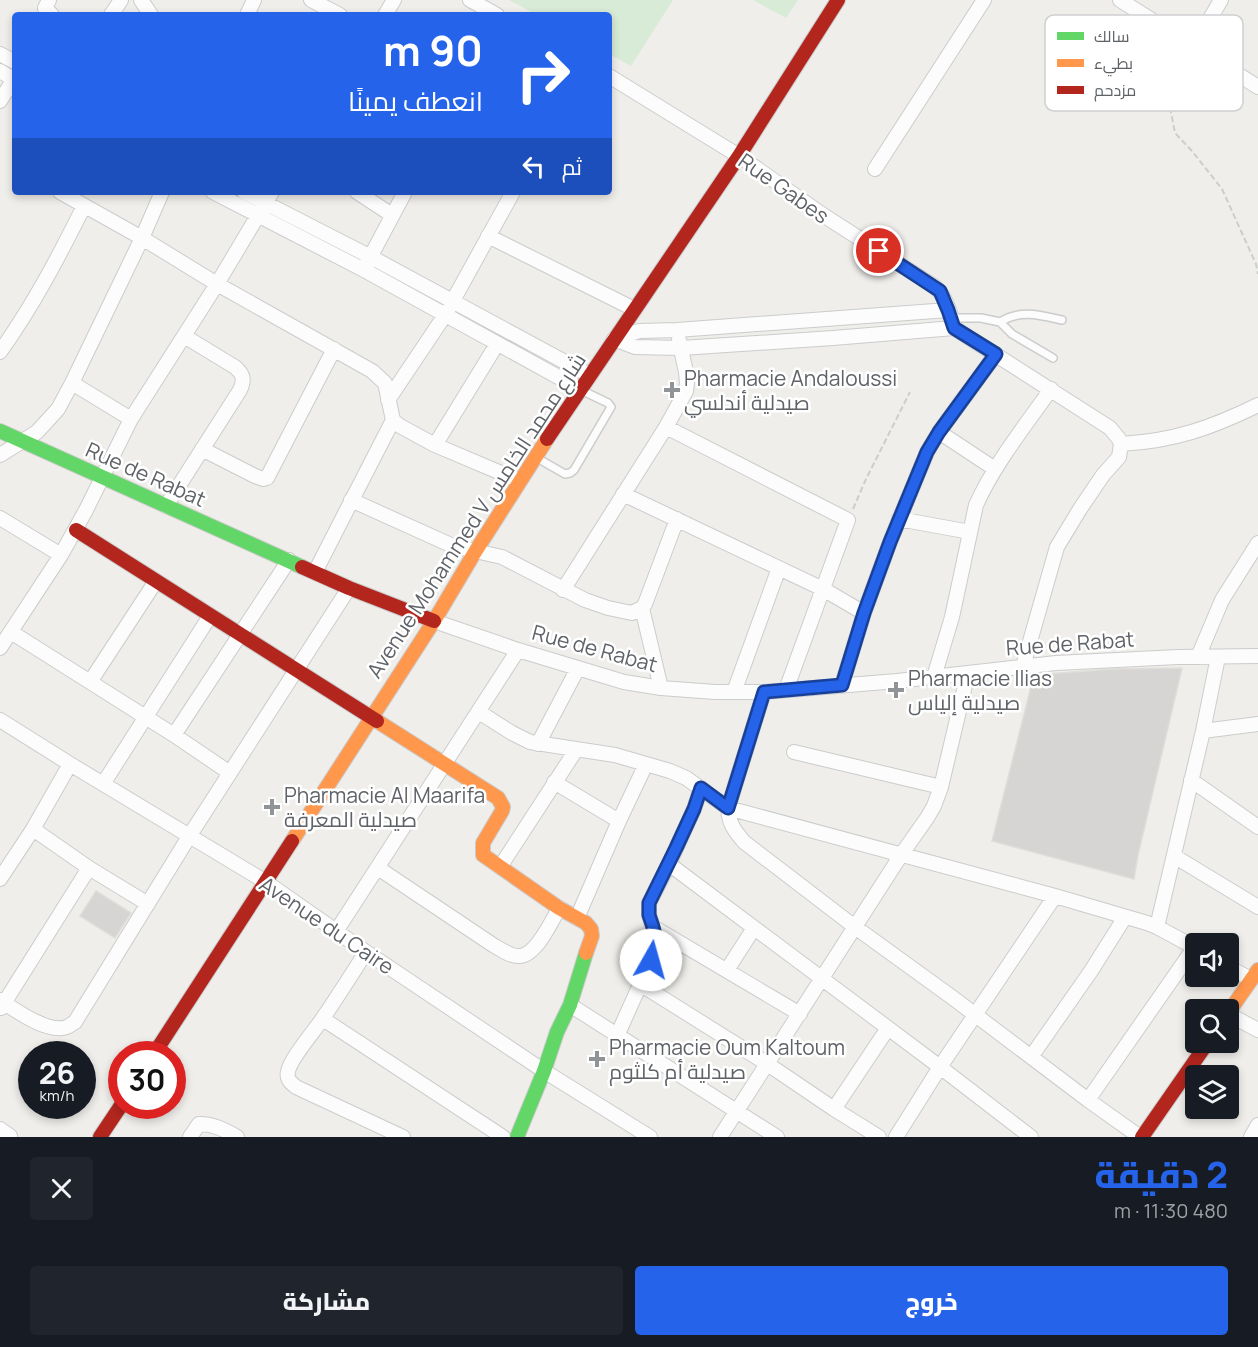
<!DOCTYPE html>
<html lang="ar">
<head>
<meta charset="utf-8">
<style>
	body { margin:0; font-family:Manrope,Cairo,sans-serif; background:#20242c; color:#f1f3f6; direction:rtl; height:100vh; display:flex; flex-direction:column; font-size:22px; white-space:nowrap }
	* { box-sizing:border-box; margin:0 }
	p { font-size:20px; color:#9ea1a6 }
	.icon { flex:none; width:33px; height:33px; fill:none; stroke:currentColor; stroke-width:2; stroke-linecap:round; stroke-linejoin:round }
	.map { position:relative; height:1137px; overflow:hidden; direction:ltr }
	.sheet { display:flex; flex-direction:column; background:#171b24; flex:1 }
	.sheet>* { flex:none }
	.banner { position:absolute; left:12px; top:12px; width:600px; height:183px; border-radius:6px; box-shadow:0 3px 9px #0003; direction:rtl; background:#2563eb; color:#fff; overflow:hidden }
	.controls { position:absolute; left:1185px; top:933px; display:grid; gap:12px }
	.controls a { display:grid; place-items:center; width:54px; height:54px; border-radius:6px; background:#171b24; box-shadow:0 3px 9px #0003; font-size:30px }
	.speed { position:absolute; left:18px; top:1041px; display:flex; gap:12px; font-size:30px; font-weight:700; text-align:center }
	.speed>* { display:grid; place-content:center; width:78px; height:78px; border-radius:50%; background:#171b24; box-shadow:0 3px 9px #0003; line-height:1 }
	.speed small { font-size:15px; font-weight:400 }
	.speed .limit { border:9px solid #d22; background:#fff; color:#111 }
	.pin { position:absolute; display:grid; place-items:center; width:51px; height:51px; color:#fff; margin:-26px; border:3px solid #fff; border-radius:50%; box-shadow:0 2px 6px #0007 }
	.me { position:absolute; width:66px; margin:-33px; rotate:7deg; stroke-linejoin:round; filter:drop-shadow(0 0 4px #0008) }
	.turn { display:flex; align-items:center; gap:21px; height:126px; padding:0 30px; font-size:27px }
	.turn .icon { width:78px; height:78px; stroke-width:2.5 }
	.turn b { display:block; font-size:42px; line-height:51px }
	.then { display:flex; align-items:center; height:57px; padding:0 30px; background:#0003; gap:12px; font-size:22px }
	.round { display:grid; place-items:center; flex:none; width:63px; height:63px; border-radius:6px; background:#20242c }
	.headline { display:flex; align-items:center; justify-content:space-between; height:102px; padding:0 30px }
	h1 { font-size:36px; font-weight:800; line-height:45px; color:#2563eb }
	.button { display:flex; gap:12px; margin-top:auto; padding:12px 30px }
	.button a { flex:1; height:69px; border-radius:6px; background:#2563eb; color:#fff; font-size:24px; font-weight:800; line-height:69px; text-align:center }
	.button a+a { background:#20242c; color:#f1f3f6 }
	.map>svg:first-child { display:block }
	.green { fill:#d8ebd6 }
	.building { fill:#d6d5d3; stroke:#deddd9; stroke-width:1.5 }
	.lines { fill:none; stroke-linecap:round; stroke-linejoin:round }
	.lane-casing { stroke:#cbcccc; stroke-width:10 }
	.street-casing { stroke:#cbcccc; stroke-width:16 }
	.fast-casing { stroke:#cacacb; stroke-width:16 }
	.slow-casing { stroke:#cacacb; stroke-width:16 }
	.jam-casing { stroke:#cacacb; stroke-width:16 }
	.path { stroke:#cacfcc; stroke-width:2; stroke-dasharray:6 3; stroke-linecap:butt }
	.lane { stroke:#fdfcfc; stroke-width:7 }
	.street { stroke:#fdfcfc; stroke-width:14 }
	.fast { stroke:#63d668; stroke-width:14 }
	.slow { stroke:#ff974d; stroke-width:14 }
	.jam { stroke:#b3261e; stroke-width:14 }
	.route-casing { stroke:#184099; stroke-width:15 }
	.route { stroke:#2563eb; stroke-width:10 }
	.poi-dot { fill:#919496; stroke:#fff; stroke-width:2 }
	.labels { text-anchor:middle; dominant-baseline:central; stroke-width:5; stroke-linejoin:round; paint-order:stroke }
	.street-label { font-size:21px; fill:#5f6368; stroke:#fff }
	.poi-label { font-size:21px; fill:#5f6368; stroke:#fff; text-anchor:start }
	.key { fill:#fff; stroke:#cfd0d2; stroke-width:1.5 }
	.key-label { font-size:16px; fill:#5f6368 }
</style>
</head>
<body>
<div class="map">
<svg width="1258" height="1137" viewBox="0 0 1258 1137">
	<rect width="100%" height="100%" fill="#efeeea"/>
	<path class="green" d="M 509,0 L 673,0 L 631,66 L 609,54 L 609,15 L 537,15 Z
		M 753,0 L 798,0 L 786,18 Z"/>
	<path class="building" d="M 1182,668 L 1138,855 L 1134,879 L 992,841 L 1034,675 L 1113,669 Z
		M 96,891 L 131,913 L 115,938 L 80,916 Z"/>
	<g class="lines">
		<g class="lane-casing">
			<path id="lane" d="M 952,318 L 981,318 L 1000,322 L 1012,334 L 1053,358
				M 1000,322 C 1021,309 1040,315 1062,320
				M 537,458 L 565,474 L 570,473 L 574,470 L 611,407 L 608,403 L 583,391"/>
		</g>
		<g class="street-casing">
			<path id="street" d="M 49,0 L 45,8 L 52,15
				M 141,0 L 151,15
				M 311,0 L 340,15
				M 470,0 L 497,15
				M 1120,0 L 1258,87
				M 111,15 L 121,0
				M 247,15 L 254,0
				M 385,15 L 394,0
				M 1194,46 L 1221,0
				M 0,54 L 15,62
				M 0,71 L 15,80
				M 609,76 L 739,156 L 823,215 L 935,287 C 946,296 951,314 954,328 L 1110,428 L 1119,439 L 1121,444 L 1119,457 L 1103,475 L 1080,509 L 1057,547 L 1023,666
				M 0,101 L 14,79
				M 875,169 L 984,0
				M 60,192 L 142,238 L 217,284 L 372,371 L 385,383 L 393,420 L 400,426 L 435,445 L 520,481
				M 213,192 L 364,270 L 580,389
				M 244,192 L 371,257 L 589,375
				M 357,192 L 392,215
				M 488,236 L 634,309
				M 366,265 L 405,192
				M 614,339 L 635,347 L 681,348 L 833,338 L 954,328
				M 614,339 L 639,331 L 677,330 L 948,310
				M 0,352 C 34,304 58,258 84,206
				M 72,383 L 131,419
				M 388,400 L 445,315 L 513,192
				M 666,427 L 848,520 L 786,690
				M 939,432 L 995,469
				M 1121,444 C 1174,441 1211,428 1258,405
				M 435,445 L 497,344
				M 202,449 L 255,476 L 263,479 L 267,478 L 334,349
				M 0,455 L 37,432 L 58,409 L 72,383 L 142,238 L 162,192
				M 623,494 L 823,589 L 864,613
				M 351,500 L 453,546 L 502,557 L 585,600 L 608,608 L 632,613 L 642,608 L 645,604 L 677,519
				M 166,506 L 240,390 C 245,379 243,374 235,367 L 184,336
				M 0,518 L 61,555
				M 899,519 L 970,532
				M 315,572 L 393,420
				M 563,590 L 666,427 L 686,391 L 687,383 L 686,372 L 679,340
				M 642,608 L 661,688
				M 434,621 L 518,650 L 624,682 L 661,688 L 715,692 L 764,692 L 897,681 L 1056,663 L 1178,657 L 1258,656
				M 11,632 L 174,735 L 230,773
				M 0,648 L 61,555 L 86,510 L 131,419 L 217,284 L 272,192
				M 1198,657 L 1222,600 L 1258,543
				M 934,677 L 952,617 L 976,505 C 995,463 1025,426 1051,389
				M 90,682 L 156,581
				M 842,685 L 864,613 L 890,542 L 927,452 L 939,432 L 996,354
				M 734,692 L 779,568
				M 764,692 L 728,808 L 1055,896 L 1147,923 L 1157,927 L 1196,948
				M 479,712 L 512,733 L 530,742 L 615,755 L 670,771 L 686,778 L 728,808 C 729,824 734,830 744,842 L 855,927 L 953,998 L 1088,1100 L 1140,1137
				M 0,720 L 70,764 L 266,882 L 366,952 L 544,1071 L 650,1137
				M 1203,731 L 1258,724
				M 174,735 L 289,560
				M 538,744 L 578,668
				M 794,752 L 941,787
				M 70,764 L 33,829 L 89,868 L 148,904
				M 1191,780 L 1258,827
				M 554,782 L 619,821
				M 103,784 L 210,616
				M 1174,856 L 1258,907
				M 669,864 L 940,1067 L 1031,1137
				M 500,867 L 576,750
				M 378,868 L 493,945 C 500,949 511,957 520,956 C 536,955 552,921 559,908
				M 0,879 L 33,829
				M 577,918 L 619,821 L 646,764
				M 653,927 L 800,1014
				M 1157,927 L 1203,731 L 1218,657
				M 337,930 L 518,650
				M 366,952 C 352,974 338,996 323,1018 C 316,1029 289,1060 288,1072 C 286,1079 291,1083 296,1087 L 403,1137
				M 1228,967 L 1251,979
				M 727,970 L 754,928
				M 640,984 L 766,1063 L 834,1109 L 879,1137
				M 0,1000 C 15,1010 48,1034 67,1027 C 68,1027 74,1022 75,1022 L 190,835 L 349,588
				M 570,1005 L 777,1137
				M 1,1008 L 89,868
				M 1228,1014 L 1258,1030
				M 323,1019 L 503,1137
				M 617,1036 L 651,960 L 657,943 L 656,936 L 649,915 L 649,903 L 669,864 L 694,809 L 701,788
				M 1031,1057 L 1091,971 L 1125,917
				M 1088,1100 L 1194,948
				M 834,1109 L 888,1028
				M 0,1129 L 10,1136 L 8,1137
				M 190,1137 L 199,1124 C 214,1124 225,1130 237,1137
				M 720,1137 L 901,855 L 927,818 L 934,806 L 941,787 L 968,673
				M 896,1137 L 940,1067 L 1055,896
				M 1251,1137 L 1258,1125"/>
		</g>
		<g class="fast-casing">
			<path id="fast" d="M 0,431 L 302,567
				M 517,1137 L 544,1071 L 557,1032 L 570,1005 L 586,953"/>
		</g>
		<g class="slow-casing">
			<path id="slow" d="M 377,721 L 498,798 L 503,807 L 502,811 L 483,843 L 483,855 L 559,908 L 586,923 L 591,929 L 592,936 L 586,953
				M 292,841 L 434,621 L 475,552 L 547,439
				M 1228,1013 L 1258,970"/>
		</g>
		<g class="jam-casing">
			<path id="jam" d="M 547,439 L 739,156 L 838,0
				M 76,530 L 377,721
				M 302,567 L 349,588 L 434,621
				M 154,1054 L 292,841
				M 100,1137 L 122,1104
				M 1142,1137 L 1208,1042"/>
		</g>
		<path class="path" d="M 1188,57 L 1174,86 L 1170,107 L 1175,133 L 1192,151 L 1222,189 L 1256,264 L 1258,274
			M 853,509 L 866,479 L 910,392"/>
		<use href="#lane" class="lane"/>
		<use href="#street" class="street"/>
		<use href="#fast" class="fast"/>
		<use href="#slow" class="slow"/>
		<use href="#jam" class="jam"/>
	</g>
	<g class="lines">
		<g class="route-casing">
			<path id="route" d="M 651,960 L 657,943 L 653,927 L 649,915 L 649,903 L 676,848 L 694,809 L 701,788 L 728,808 L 764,692 L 842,685 L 864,613 L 890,542 L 927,452 L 939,432 L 996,354 L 954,328 L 948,310 L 940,291 L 879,251"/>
		</g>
		<use href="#route" class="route"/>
	</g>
	<g class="poi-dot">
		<path d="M669 381h6v6h6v6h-6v6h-6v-6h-6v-6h6z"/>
		<path d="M893 681h6v6h6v6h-6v6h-6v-6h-6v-6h6z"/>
		<path d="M269 798h6v6h6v6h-6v6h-6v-6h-6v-6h6z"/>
		<path d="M594 1050h6v6h6v6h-6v6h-6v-6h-6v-6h6z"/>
	</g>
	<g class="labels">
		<g class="street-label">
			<text transform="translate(784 188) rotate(35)">Rue Gabes</text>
			<text transform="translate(146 474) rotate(24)">Rue de Rabat</text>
			<text transform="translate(476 515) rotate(-57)">Avenue Mohammed V شارع محمد الخامس</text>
			<text transform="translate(1070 643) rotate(-4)">Rue de Rabat</text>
			<text transform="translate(595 648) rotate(15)">Rue de Rabat</text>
			<text transform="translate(327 925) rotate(34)">Avenue du Caire</text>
		</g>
		<g class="poi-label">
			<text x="684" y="378">Pharmacie Andaloussi<tspan x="684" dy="24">صيدلية أندلسي</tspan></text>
			<text x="908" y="678">Pharmacie Ilias<tspan x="908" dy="24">صيدلية إلياس</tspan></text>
			<text x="284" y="795">Pharmacie Al Maarifa<tspan x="284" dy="24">صيدلية المعرفة</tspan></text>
			<text x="609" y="1047">Pharmacie Oum Kaltoum<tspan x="609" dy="24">صيدلية أم كلثوم</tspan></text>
		</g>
	</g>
	<rect x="1045" y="15" width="198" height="96" rx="9" class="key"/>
	<rect x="1057" y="32" width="27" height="8" fill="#63d668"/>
	<rect x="1057" y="59" width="27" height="8" fill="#ff974d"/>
	<rect x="1057" y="86" width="27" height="8" fill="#b3261e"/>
	<g class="key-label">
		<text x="1094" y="42">سالك</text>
		<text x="1094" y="69">بطيء</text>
		<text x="1094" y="96">مزدحم</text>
	</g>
</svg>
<div class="controls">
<a><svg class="icon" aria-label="sound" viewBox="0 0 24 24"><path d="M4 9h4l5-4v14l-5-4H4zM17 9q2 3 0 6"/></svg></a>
<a><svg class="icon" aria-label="search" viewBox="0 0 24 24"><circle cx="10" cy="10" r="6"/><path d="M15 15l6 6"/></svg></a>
<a><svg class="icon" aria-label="layers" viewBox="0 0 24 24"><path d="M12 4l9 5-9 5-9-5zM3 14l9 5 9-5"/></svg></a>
</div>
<div class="speed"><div>26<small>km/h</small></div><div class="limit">30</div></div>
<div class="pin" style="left:879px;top:251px;background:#d93025"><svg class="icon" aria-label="arrive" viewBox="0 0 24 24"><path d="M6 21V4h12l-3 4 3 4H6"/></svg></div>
<svg class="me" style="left:651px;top:960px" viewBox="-20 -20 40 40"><circle r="19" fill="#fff"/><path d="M0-13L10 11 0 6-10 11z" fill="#2563eb"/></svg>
<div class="banner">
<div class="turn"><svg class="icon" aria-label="right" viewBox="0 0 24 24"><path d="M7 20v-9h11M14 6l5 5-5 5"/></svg><div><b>90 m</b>انعطف يمينًا</div></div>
<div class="then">ثم<svg class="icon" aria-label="left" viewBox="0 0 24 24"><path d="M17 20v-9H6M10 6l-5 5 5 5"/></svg></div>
</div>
</div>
<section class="sheet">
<div class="headline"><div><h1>2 دقيقة</h1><p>480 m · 11:30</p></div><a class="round"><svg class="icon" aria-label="close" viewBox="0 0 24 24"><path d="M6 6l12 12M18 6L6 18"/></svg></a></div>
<div class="button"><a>خروج</a><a>مشاركة</a></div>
</section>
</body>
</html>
